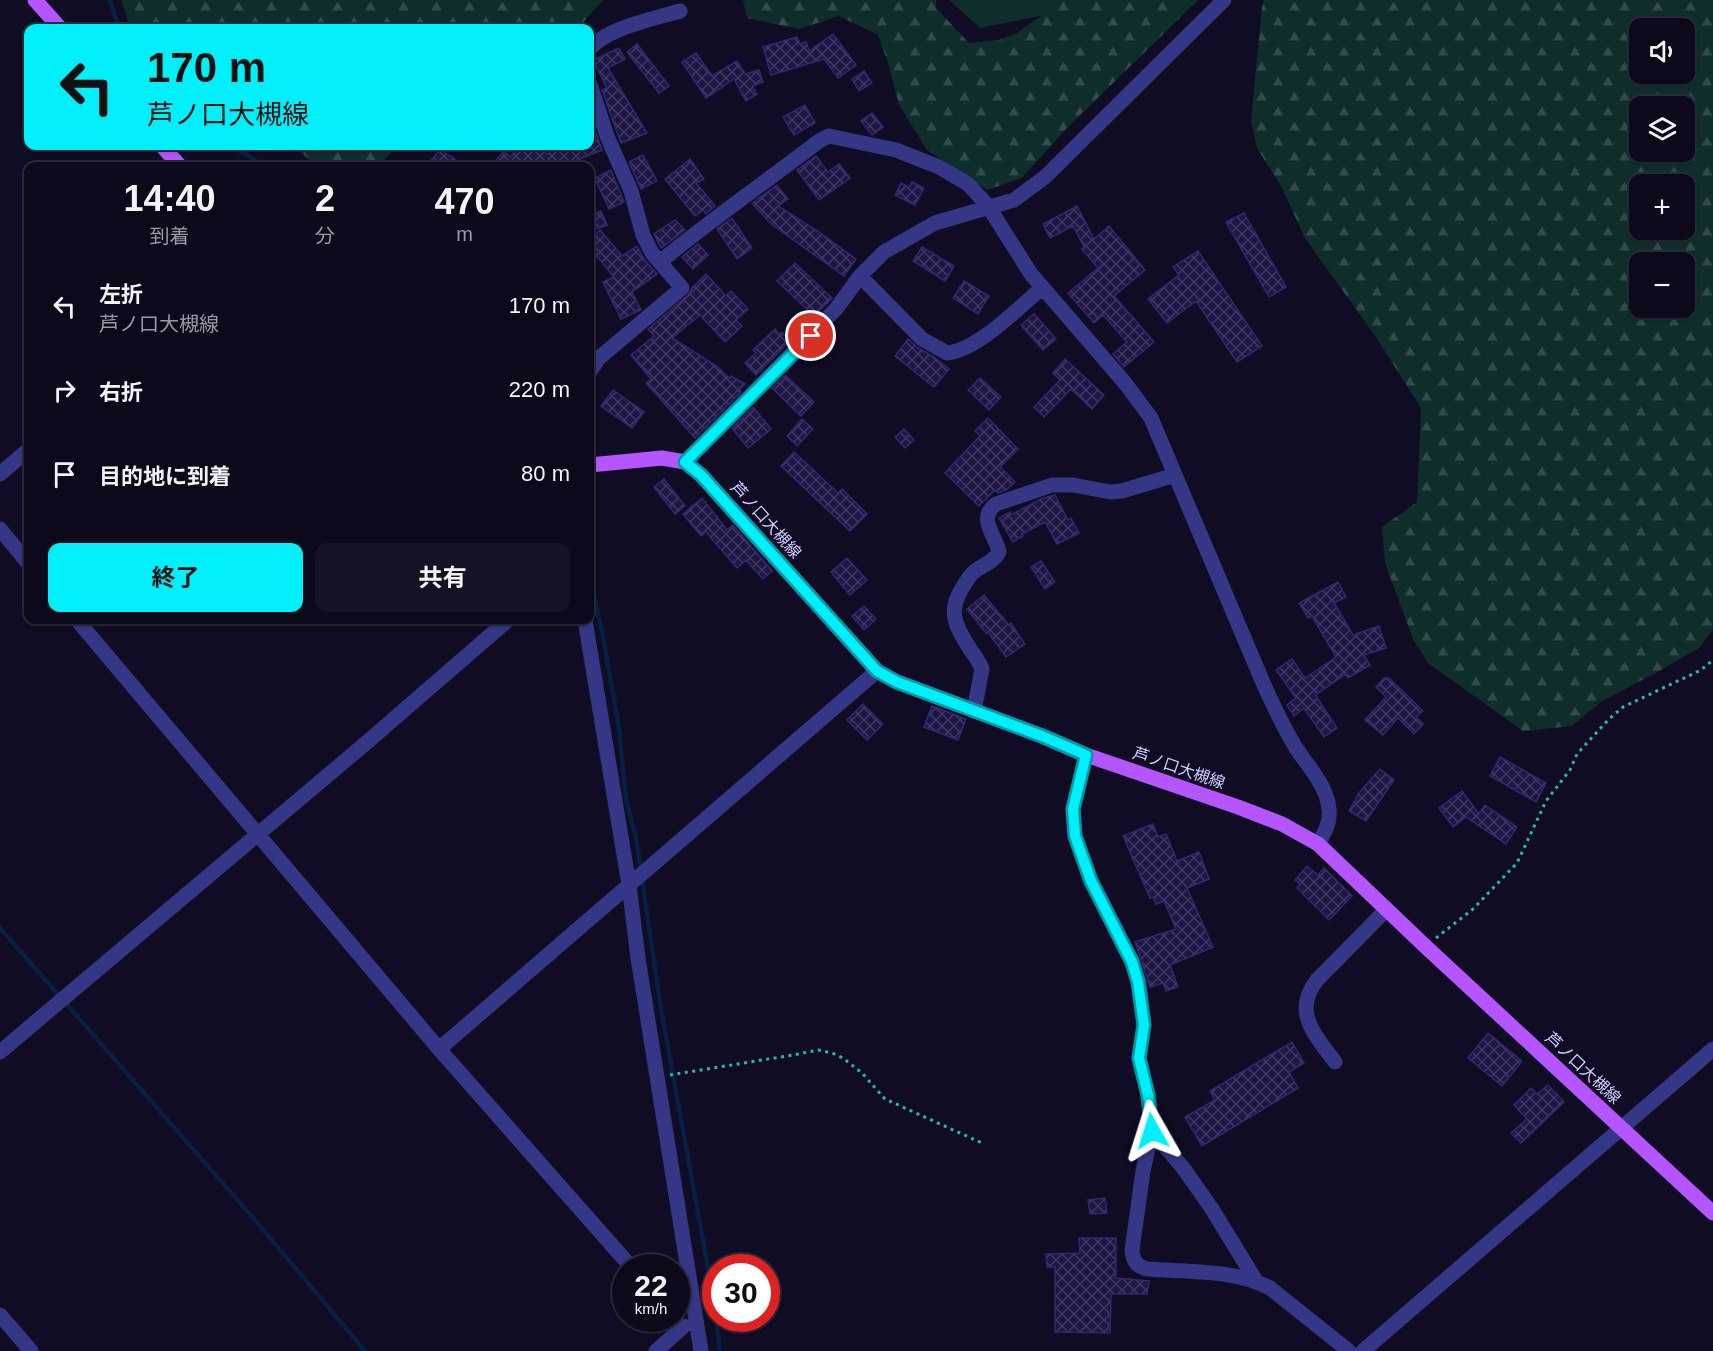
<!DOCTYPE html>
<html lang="ja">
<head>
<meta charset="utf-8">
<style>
	body { margin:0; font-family:Helvetica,"Noto Sans JP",sans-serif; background:#141223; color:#f1f3f6; height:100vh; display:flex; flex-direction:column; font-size:22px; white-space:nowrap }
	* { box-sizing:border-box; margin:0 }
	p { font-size:20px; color:#9a9aa2 }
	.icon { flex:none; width:33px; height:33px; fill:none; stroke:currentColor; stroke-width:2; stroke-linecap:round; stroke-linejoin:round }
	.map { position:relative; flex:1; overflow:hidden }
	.sheet { position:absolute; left:24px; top:162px; width:570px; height:462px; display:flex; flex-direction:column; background:#0b091a; border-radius:12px; box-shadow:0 2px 4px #0004,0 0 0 2px #2b2a39 }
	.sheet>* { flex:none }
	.hud { position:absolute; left:24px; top:24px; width:570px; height:126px; border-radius:12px; box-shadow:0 2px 4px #0004,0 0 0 2px #2b2a39; background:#00eff9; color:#111; overflow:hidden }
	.buttons { position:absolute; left:1629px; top:18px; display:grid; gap:12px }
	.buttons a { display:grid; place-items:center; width:66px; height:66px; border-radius:12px; background:#0b091a; box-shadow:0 2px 4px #0004,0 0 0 2px #2b2a39; font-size:30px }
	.speed { position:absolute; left:612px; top:1254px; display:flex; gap:12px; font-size:30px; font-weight:700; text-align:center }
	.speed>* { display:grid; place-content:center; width:78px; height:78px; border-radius:50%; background:#0b091a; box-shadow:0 2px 4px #0004,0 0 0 2px #2b2a39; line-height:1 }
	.speed small { font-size:15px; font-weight:400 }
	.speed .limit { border:9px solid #d22; background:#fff; color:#111 }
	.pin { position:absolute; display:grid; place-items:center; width:51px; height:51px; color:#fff; margin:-26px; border:3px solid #fff; border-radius:50%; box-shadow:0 2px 6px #0007 }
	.me { position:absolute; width:66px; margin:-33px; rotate:354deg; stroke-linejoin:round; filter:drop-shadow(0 0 4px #0008) }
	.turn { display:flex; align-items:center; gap:21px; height:126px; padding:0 24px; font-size:27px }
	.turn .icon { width:78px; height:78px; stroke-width:2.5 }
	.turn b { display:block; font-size:42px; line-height:51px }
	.eta { display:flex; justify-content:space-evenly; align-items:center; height:102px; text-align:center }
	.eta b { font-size:36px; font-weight:700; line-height:42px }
	.cta { display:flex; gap:12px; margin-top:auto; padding:12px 24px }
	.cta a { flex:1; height:69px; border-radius:12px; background:#00eff9; color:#111; font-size:24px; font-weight:700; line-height:69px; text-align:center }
	.cta a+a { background:#141223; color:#f1f3f6 }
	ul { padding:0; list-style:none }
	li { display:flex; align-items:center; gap:18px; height:84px; padding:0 24px }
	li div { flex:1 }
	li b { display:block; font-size:22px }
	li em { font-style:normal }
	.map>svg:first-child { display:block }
	.grass { fill:#0f2d2a }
	.forest { fill:url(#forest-firs); fill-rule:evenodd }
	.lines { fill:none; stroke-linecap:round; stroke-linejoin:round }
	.stream { stroke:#072042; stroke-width:4.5 }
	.building { fill:url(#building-cross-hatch); stroke:#322872; stroke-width:1.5 }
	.path { stroke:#27baa8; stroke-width:3; stroke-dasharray:3 4.5; stroke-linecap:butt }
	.minor { stroke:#353685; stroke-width:15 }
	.major { stroke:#b555ff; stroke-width:15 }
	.route-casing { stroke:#009ba2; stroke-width:15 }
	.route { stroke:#00eff9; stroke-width:10 }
	.labels { text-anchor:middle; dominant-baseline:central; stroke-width:6; stroke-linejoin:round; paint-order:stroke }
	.street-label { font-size:16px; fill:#d1ceff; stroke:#0f0c23 }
</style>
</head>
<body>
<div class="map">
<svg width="1713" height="1351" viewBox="0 0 1713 1351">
	<defs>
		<pattern id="forest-firs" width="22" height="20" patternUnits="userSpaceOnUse" patternTransform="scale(1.5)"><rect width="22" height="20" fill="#0f2d2a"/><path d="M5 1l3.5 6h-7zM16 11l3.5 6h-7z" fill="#314a4a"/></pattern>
		<pattern id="building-cross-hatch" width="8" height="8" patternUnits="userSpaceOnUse" patternTransform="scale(1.5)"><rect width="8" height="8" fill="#1e1745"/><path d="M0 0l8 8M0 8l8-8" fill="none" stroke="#3e3861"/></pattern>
	</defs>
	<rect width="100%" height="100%" fill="#0f0c23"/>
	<path class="grass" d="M 949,0 L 1066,0 L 1055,13 L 980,28 Z"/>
	<path class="forest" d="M 121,0 L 603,0 L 578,28 L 131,28 Z
		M 743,0 L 936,0 L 936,8 L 969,43 L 999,40 L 1017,33 L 1064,0 L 1198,0 L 1067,128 L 1022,178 L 987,190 L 927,150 L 899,105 L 888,63 L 878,35 L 839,16 L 799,29 L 747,18 Z
		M 1264,0 L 1713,0 L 1713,630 L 1699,648 L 1663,669 L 1602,701 L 1572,726 L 1523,731 L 1428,663 L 1413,639 L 1385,563 L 1382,527 L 1417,502 L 1421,408 L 1376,337 L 1305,238 L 1281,186 L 1257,148 L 1251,121 L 1262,7 ZM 1640,28 L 1684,28 L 1684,74 L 1640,74 ZM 1640,106 L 1684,106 L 1684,152 L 1640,152 ZM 1640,184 L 1684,184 L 1684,230 L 1640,230 ZM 1640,262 L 1684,262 L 1684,308 L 1640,308 Z
		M 293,146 L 397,146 L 379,166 L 317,166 Z"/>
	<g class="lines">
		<path class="stream" d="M 110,0 L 119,28
			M 225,146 L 245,153 L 263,166
			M 590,578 L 602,631 L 619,728 L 626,799 L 636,838 L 641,870
			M 642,879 L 660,1003 L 716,1312
			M 0,928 L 255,1220 L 365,1351
			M 716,1318 L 720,1351"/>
	</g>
	<path class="building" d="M 833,34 L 856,65 L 838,78 L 824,59 L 771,75 L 763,47 L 797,37 L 800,44 L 806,42 L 809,51 Z
		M 637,44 L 669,86 L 659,93 L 627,52 Z
		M 619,48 L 625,59 L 608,68 L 647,133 L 621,143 L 602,90 L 607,88 L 593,60 Z
		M 696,53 L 712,76 L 737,61 L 745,74 L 759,70 L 763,82 L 752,86 L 757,94 L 746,101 L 734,79 L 706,98 L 682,62 Z
		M 864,71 L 872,83 L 859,91 L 852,79 Z
		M 805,105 L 815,123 L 794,135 L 783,117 Z
		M 872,113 L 883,127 L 872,135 L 861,121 Z
		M 595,130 L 602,150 L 562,166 L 491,166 L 504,151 L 510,157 L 520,146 L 537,146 L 547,154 L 559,146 L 590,146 L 590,132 Z
		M 440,149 L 465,166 L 427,166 Z
		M 643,155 L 657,181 L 641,189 L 629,162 Z
		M 816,156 L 828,172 L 839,164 L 850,178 L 819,200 L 797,170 Z
		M 690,159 L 704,179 L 696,183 L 715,206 L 706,214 L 703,210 L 695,216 L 665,179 Z
		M 611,170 L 624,202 L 609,209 L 595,178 Z
		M 912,182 L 924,188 L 915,205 L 895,195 L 901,183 L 909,187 Z
		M 777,185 L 788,199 L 778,206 L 819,232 L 856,259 L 844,276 L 771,224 L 752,203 Z
		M 1077,206 L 1094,239 L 1109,226 L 1145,270 L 1114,296 L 1154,342 L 1124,367 L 1113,354 L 1127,342 L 1103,315 L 1094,323 L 1068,293 L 1098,268 L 1082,249 L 1084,247 L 1073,226 L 1050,238 L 1043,224 Z
		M 601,211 L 607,225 L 594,230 L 590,216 Z
		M 1244,213 L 1286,287 L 1269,297 L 1226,222 Z
		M 732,218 L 752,248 L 737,259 L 717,229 Z
		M 675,220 L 685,230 L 661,248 L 654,234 Z
		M 600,230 L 622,256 L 637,246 L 644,259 L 657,274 L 632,292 L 641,310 L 621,319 L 603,282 L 614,277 L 590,248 L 590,239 Z
		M 698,244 L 708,255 L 693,269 L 682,257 Z
		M 922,247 L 954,266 L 945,281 L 913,261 Z
		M 1198,251 L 1262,346 L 1237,362 L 1196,301 L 1167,323 L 1148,299 L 1179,275 L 1173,267 Z
		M 795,263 L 832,298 L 814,316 L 777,281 Z
		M 706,274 L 726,296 L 731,291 L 748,309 L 736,320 L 742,326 L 725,342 L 700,315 L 672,338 L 718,367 L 729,378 L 731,376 L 745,384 L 739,390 L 741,392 L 695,438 L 646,383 L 651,379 L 631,355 L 654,336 L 648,329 L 688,295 L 692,288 Z
		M 964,281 L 989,296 L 978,314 L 953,298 Z
		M 1034,314 L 1056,339 L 1043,350 L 1021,325 Z
		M 775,329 L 779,334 L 782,332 L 790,341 L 756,375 L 745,363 L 756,353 L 753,350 Z
		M 908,339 L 917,347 L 934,357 L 949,369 L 934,387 L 895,356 Z
		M 1065,359 L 1104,395 L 1092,409 L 1071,389 L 1044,417 L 1034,407 L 1060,380 L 1053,373 Z
		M 785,375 L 814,402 L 801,416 L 772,388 Z
		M 980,378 L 1001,397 L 989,410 L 968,390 Z
		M 613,390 L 644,412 L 632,428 L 601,406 Z
		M 753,407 L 771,429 L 748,448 L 732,428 Z
		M 988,418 L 1018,449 L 1000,467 L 1015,482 L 1006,490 L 998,493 L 995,490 L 979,506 L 945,473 L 980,436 L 975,431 Z
		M 802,419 L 813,429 L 797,446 L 787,436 Z
		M 904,429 L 914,440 L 905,448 L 895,437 Z
		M 794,452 L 838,493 L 842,489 L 867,514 L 850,531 L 781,466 Z
		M 664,479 L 685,506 L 675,514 L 654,487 Z
		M 1055,495 L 1068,520 L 1071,518 L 1079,533 L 1057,544 L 1045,522 L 1022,534 L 1023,536 L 1013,542 L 999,518 L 1010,512 L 1011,515 L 1041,499 Z
		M 702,498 L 727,530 L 733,525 L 772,571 L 763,579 L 746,560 L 737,568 L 706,532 L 701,536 L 683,514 Z
		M 847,558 L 867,580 L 850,595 L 831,572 Z
		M 1041,561 L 1055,582 L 1045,589 L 1031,567 Z
		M 1338,582 L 1346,597 L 1334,603 L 1353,635 L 1379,626 L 1386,648 L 1364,655 L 1370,665 L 1348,678 L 1346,674 L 1317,694 L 1316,696 L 1337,728 L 1324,737 L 1304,708 L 1294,716 L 1287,705 L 1296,698 L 1276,670 L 1292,659 L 1305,678 L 1336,657 L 1312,616 L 1308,618 L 1299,603 Z
		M 984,595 L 1009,625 L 1011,623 L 1025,644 L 1006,657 L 988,632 L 986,633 L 967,609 Z
		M 864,606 L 876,619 L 864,630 L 852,616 Z
		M 1384,678 L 1389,678 L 1423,711 L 1416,717 L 1423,724 L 1414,734 L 1398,718 L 1383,735 L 1365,720 L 1386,697 L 1376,687 Z
		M 863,704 L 883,724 L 867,740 L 847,720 Z
		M 932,706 L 966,719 L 958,740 L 924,727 Z
		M 1500,757 L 1546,783 L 1536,802 L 1490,776 Z
		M 1380,769 L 1394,780 L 1366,821 L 1349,811 L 1359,793 Z
		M 1462,791 L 1479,814 L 1485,805 L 1517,827 L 1506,844 L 1466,817 L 1453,827 L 1439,808 Z
		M 1153,824 L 1158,837 L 1166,834 L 1177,861 L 1199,852 L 1209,879 L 1187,888 L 1213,947 L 1170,965 L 1178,987 L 1166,991 L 1163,983 L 1150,987 L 1135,942 L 1176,929 L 1164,901 L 1156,904 L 1153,897 L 1150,898 L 1123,836 Z
		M 1307,866 L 1318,875 L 1324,868 L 1352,896 L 1329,920 L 1297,888 L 1300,884 L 1295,880 Z
		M 1488,1033 L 1522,1061 L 1502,1086 L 1468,1058 Z
		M 1292,1042 L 1304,1063 L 1289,1072 L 1298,1088 L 1202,1146 L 1185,1117 L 1215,1100 L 1210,1091 Z
		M 1548,1085 L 1564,1102 L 1521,1143 L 1511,1133 L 1527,1119 L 1514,1105 L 1531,1088 L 1537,1094 Z
		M 1105,1198 L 1107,1213 L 1090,1214 L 1088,1200 Z
		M 1079,1238 L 1116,1238 L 1116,1278 L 1149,1281 L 1147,1294 L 1111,1294 L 1110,1333 L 1055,1332 L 1055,1267 L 1047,1267 L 1046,1254 L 1080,1253 Z"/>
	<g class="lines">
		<path class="path" d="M 1436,938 L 1473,909 L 1517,863 L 1546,801 L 1570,770 L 1577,754 L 1608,720 L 1623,707 L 1701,670 L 1713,660
			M 670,1075 L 793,1055 L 818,1050 L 832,1053 L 843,1058 L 862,1073 L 885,1099 L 982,1143"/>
		<path class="minor" d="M 590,49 C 606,28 654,19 680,11
			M 590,84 L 607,136 L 631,191 L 643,235 L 652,253 L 682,288 L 599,358 L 590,371
			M 661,261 C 712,219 767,181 819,141 L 829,136 L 896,150 L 939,167 L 968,184 L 988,206 L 1031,274 L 1125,383 L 1151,418 L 1264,685 C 1274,707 1284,728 1296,748 C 1308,766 1327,786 1329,809 C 1331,822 1324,834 1318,844
			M 860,276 L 922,339 L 947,353 C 978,350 1018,308 1042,288
			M 685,462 L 836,309 L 860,276 L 884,252 L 935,223 L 1014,200 L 1045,177 L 1224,0
			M 0,474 L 28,450
			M 0,529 L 28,563
			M 77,620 L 439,1049 L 632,1268
			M 585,620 L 629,885 L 638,958 L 701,1351
			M 974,711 L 982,669 C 979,661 974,655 970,649 C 950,618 948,607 970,576 C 978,565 991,566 999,552 C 995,534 977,518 996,504 L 1052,485 L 1073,485 L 1110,492 L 1122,491 L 1175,475
			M 1086,755 L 1073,809 L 1075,836 L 1091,881 L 1132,961 L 1139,982 L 1144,1025 L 1139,1058 L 1148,1095 L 1152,1131 L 1143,1171 L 1132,1250 C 1133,1261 1136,1266 1147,1269 C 1187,1272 1233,1269 1270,1288 L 1349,1351
			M 439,1049 L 877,671
			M 0,1052 L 366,743 L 508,620
			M 1335,1062 C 1315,1035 1292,1012 1317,980 L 1387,909
			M 1152,1131 L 1184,1169 L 1212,1209 L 1256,1281
			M 0,1315 L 31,1351
			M 656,1351 L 684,1326
			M 1363,1351 L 1713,1049"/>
		<path class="major" d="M 35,0 L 60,28
			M 162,146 L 180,166
			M 590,465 L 662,458 L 685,462 L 701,475 L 877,671 L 897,682 L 1042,736 L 1086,755 L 1238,807 L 1282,824 L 1318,844 L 1425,946 L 1713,1213"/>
	</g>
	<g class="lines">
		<g class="route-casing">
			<path id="route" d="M 811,336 L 685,462 L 701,475 L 877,671 L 897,682 L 1042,736 L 1086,755 L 1073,809 L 1075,836 L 1091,881 L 1132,962 L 1138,982 L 1144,1025 L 1139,1058 L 1148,1095 L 1152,1131"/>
		</g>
		<use href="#route" class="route"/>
	</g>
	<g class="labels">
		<g class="street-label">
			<text transform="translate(766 520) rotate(48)">芦ノ口大槻線</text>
			<text transform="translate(1179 768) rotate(19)">芦ノ口大槻線</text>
			<text transform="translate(1583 1068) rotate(43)">芦ノ口大槻線</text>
		</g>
	</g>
</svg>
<div class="buttons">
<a><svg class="icon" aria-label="sound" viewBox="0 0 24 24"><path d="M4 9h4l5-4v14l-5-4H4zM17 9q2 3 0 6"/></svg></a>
<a><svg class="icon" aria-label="layers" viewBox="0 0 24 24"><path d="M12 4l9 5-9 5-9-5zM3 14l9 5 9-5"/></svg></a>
<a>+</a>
<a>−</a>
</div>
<div class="speed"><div>22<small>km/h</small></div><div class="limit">30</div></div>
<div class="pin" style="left:811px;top:336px;background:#d93025"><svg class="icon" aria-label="arrive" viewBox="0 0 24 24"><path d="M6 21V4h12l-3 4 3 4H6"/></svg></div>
<svg class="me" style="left:1152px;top:1131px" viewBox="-20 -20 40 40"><path d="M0-17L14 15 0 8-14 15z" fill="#00eff9" stroke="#fff" stroke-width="4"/></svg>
<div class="hud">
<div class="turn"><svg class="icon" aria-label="left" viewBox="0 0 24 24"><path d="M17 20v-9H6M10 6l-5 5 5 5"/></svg><div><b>170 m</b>芦ノ口大槻線</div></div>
</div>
<section class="sheet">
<div class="eta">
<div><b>14:40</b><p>到着</p></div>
<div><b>2</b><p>分</p></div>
<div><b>470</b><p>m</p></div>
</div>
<ul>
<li><svg class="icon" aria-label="left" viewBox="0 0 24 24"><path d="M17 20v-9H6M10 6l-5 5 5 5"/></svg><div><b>左折</b><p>芦ノ口大槻線</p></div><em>170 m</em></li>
<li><svg class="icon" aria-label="right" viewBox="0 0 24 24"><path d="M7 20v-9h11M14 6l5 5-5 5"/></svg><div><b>右折</b></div><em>220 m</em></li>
<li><svg class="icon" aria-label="arrive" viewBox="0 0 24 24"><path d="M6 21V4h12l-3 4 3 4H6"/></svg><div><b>目的地に到着</b></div><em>80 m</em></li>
</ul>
<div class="cta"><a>終了</a><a>共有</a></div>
</section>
</div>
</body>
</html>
